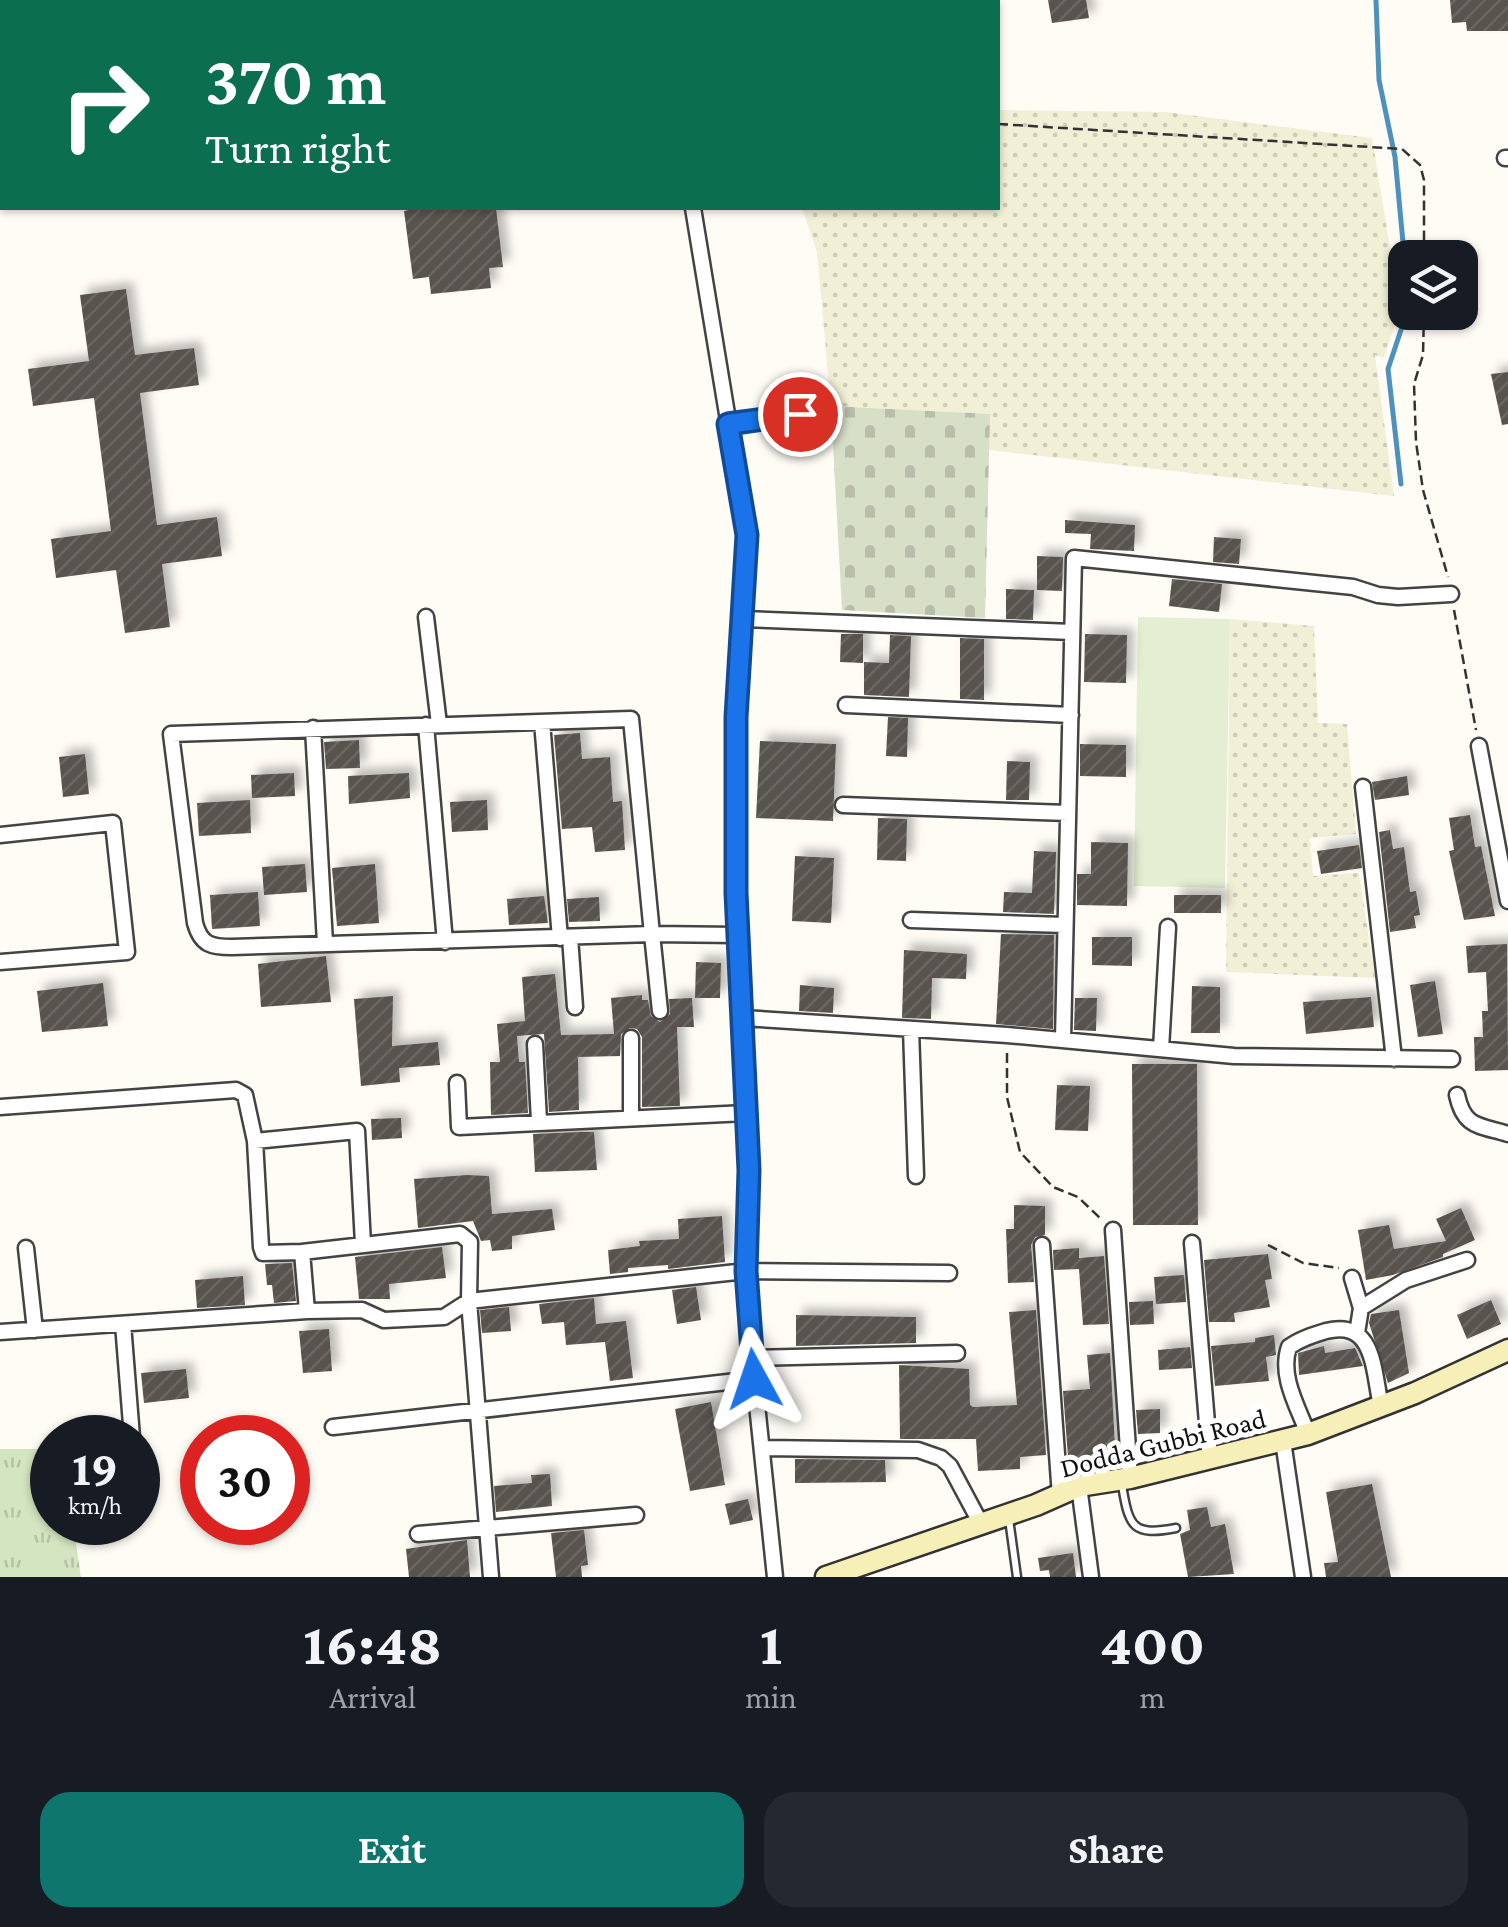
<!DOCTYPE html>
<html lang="en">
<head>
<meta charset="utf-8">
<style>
	body { margin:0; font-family:"Crimson Pro",serif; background:#242831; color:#f1f3f6; height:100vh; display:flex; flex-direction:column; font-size:38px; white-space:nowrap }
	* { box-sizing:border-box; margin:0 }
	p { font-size:32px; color:#9ea1a6 }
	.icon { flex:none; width:55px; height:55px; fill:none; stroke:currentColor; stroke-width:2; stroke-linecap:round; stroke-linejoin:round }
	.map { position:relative; height:1577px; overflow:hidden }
	.side { display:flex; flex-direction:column; background:#171b24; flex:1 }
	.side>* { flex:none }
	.hud { position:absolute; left:0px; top:0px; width:1000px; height:210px; box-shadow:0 2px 8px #0004; background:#0b6e4f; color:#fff; overflow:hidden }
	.buttons { position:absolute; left:1388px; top:240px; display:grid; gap:20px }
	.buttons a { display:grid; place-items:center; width:90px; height:90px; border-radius:20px; background:#171b24; box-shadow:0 2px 8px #0004; font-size:50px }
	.speed { position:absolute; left:30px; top:1415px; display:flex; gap:20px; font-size:50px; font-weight:700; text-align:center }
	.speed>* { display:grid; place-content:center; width:130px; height:130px; border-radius:50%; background:#171b24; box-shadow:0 2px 8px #0004; line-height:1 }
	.speed small { font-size:25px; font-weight:400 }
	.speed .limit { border:15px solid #d22; background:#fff; color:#111 }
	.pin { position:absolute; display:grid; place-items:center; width:85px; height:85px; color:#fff; margin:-42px; border:5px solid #fff; border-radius:50%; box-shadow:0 2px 10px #0007 }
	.me { position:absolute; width:110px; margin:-55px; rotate:355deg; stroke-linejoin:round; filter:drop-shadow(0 0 8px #0008) }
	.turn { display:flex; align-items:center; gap:35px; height:210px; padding:0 40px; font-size:45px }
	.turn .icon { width:130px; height:130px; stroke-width:2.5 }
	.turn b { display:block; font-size:70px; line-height:85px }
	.eta { display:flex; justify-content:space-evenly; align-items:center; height:170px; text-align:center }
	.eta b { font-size:60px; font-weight:700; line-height:70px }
	.cta { display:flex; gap:20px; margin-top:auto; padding:20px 40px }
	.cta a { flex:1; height:115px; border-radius:30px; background:#0f766e; color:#fff; font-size:40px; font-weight:700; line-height:115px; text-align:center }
	.cta a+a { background:#242831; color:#f1f3f6 }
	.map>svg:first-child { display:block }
	.farmland { fill:url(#farmland-dots) }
	.grass { fill:url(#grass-tufts) }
	.cemetery { fill:url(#cemetery-stones) }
	.pitch { fill:#e4eed2 }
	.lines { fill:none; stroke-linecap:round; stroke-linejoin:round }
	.stream { stroke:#4e91be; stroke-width:5 }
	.building { fill:url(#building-hatch); filter:url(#shadow) }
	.service-casing { stroke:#434343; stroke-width:11 }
	.minor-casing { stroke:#434343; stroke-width:19 }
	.secondary-casing { stroke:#323232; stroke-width:25 }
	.path { stroke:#323232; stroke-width:2.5; stroke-dasharray:10 5; stroke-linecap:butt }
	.service { stroke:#fff; stroke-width:6 }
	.minor { stroke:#fff; stroke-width:14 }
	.secondary { stroke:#f6efb8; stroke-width:20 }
	.route-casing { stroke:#114b97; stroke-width:25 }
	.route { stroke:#1a73e8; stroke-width:18 }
	.labels { text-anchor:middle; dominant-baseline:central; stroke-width:10; stroke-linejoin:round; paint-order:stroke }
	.street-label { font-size:28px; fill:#101010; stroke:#fff }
</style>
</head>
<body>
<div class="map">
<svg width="1508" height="1577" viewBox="0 0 1508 1577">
	<defs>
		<pattern id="farmland-dots" width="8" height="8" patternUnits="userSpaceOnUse" patternTransform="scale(2.5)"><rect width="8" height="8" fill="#f2efd7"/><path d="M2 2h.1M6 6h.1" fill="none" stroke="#ceccb8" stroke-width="1.8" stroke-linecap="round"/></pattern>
		<pattern id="grass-tufts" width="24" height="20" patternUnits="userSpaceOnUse" patternTransform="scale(2.5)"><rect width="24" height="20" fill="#d4e5c1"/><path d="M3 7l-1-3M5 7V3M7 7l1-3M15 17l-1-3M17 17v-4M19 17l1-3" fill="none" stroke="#b5c3a5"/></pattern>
		<pattern id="cemetery-stones" width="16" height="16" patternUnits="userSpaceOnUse" patternTransform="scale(2.5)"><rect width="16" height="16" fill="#d7dfc7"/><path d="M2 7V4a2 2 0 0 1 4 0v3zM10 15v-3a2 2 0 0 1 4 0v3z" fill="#b8beaa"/></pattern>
		<pattern id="building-hatch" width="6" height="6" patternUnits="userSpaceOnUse" patternTransform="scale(2.5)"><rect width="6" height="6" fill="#58524e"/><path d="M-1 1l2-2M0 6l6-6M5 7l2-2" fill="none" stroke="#6b6663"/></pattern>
		<filter id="shadow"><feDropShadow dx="7" dy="-7" stdDeviation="5" flood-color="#0004"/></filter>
	</defs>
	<rect width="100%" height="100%" fill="#fefcf5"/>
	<path class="farmland" d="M 998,110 L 1165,112 L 1372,138 L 1400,309 L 1384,358 L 1375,355 L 1394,496 L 989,450 L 989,414 L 831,406 L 817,252 L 802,208 L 998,208 Z
		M 1230,619 L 1314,626 L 1318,723 L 1347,724 L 1356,834 L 1310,838 L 1313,876 L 1359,873 L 1375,978 L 1226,972 Z"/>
	<path class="grass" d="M 0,1449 L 52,1449 L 52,1522 L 73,1523 L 81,1577 L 0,1577 Z"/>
	<path class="cemetery" d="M 831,406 L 990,414 L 985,618 L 842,610 Z"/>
	<path class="pitch" d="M 1138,617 L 1230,619 L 1225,888 L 1134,886 Z"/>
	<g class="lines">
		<path class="stream" d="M 119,0 L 119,2
			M 585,0 L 588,2
			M 1376,0 L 1379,80 L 1395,157 L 1405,264
			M 723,433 L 728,465
			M 1401,484 L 1388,369 L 1407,312"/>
	</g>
	<path class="building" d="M 1048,0 L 1086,0 L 1089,18 L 1052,23 Z
		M 1450,0 L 1508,0 L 1508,31 L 1467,31 L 1466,22 L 1452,23 Z
		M 419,208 L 496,208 L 503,267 L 489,268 L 491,288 L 431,294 L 429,277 L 413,279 L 404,211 Z
		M 126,289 L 135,355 L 194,348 L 199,385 L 140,393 L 157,525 L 217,517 L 222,556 L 162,564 L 170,627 L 125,633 L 116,570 L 56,578 L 51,539 L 111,531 L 94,398 L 33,406 L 28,369 L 89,361 L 80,295 Z
		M 1508,372 L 1508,424 L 1502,425 L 1491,374 Z
		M 1065,520 L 1135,525 L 1134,551 L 1090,549 L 1091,534 L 1065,533 Z
		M 1214,537 L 1241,539 L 1239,564 L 1213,562 Z
		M 1037,556 L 1063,557 L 1062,591 L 1037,590 Z
		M 1172,579 L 1222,584 L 1219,612 L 1169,606 Z
		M 1006,589 L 1034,590 L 1033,620 L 1006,619 Z
		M 841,634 L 863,634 L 863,663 L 840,662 Z
		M 1085,634 L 1127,635 L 1126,683 L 1084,682 Z
		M 890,635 L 911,636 L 909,697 L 864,695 L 864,662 L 889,663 Z
		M 960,638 L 984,639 L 984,700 L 960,699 Z
		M 888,717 L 908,718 L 907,757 L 886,756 Z
		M 580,733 L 582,759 L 610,757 L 613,802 L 622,801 L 625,850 L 595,852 L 592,827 L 562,829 L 554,735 Z
		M 359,740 L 360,768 L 326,769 L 324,742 Z
		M 760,741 L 836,744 L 833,821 L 756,818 Z
		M 1080,744 L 1126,745 L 1126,777 L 1080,776 Z
		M 85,754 L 89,794 L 63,797 L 59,757 Z
		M 1007,761 L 1030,762 L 1029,800 L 1006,800 Z
		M 294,773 L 295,796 L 252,798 L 251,775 Z
		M 409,773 L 410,798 L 349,804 L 348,776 Z
		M 1407,776 L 1409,795 L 1375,800 L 1372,782 Z
		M 250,800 L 251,833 L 199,836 L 197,803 Z
		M 487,800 L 488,830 L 452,832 L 450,802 Z
		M 1470,815 L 1475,847 L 1481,846 L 1495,916 L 1464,920 L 1449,851 L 1454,850 L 1449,818 Z
		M 878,818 L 907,819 L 906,861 L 877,860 Z
		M 1390,830 L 1393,849 L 1404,847 L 1410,892 L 1416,891 L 1420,915 L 1414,916 L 1416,928 L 1390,932 L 1379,832 Z
		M 1091,842 L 1128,843 L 1127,906 L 1077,905 L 1077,874 L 1091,874 Z
		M 1359,845 L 1362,868 L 1321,874 L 1317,851 Z
		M 1034,851 L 1056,852 L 1054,914 L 1003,912 L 1004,892 L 1032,893 Z
		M 795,856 L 834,858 L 831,923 L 792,921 Z
		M 305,864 L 307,892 L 264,895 L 262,867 Z
		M 375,864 L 379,923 L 337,926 L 332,868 Z
		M 258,892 L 260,926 L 212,929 L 210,895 Z
		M 1174,895 L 1221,895 L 1221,913 L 1174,913 Z
		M 544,896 L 548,923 L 509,925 L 507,899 Z
		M 599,897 L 600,921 L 569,922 L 567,899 Z
		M 1001,934 L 1054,935 L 1053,1029 L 996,1024 Z
		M 1092,937 L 1132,937 L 1132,966 L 1092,965 Z
		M 1507,944 L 1508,1070 L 1475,1071 L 1474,1037 L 1483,1037 L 1482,1011 L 1488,1011 L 1486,972 L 1468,973 L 1466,946 Z
		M 904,950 L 967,954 L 966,979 L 932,978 L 931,1019 L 902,1018 Z
		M 326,956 L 331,1002 L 261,1007 L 258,964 Z
		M 696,962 L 721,963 L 720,998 L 695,998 Z
		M 555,974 L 561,1035 L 614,1034 L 611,998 L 642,995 L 642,1000 L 648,1000 L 651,1016 L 660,1022 L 670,1014 L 669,999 L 692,998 L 694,1027 L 677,1027 L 680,1106 L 642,1107 L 642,1037 L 637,1029 L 630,1028 L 621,1034 L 620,1056 L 578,1057 L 579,1110 L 549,1112 L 544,1034 L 517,1036 L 519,1062 L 525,1062 L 528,1113 L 491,1115 L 490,1062 L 500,1062 L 497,1024 L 525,1021 L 522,977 Z
		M 1435,981 L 1443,1034 L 1418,1037 L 1410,985 Z
		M 103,983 L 108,1026 L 42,1032 L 37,991 Z
		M 800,985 L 834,988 L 833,1013 L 799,1011 Z
		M 1192,986 L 1220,987 L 1220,1033 L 1191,1033 Z
		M 393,996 L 392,1046 L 438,1042 L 440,1065 L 399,1068 L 400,1082 L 361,1086 L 354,999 Z
		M 1371,997 L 1374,1027 L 1306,1034 L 1303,1002 Z
		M 1075,998 L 1097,998 L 1096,1031 L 1074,1030 Z
		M 1132,1064 L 1197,1064 L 1198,1225 L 1133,1225 Z
		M 1057,1085 L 1090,1086 L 1088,1131 L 1055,1130 Z
		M 401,1118 L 402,1138 L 372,1140 L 371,1119 Z
		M 580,1132 L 594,1132 L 597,1170 L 535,1172 L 533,1134 Z
		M 467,1175 L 489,1176 L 492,1214 L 552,1209 L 555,1230 L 512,1236 L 512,1249 L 492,1251 L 490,1240 L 481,1241 L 473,1221 L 418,1228 L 414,1179 Z
		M 1014,1205 L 1045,1206 L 1045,1235 L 1035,1237 L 1031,1245 L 1034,1282 L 1008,1283 L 1006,1229 L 1014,1229 Z
		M 1461,1208 L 1475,1240 L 1443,1254 L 1443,1257 L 1393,1275 L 1366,1280 L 1358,1230 L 1389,1225 L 1394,1249 L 1446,1241 L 1436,1219 Z
		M 722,1216 L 725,1262 L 668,1269 L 668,1265 L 628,1268 L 628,1272 L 610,1274 L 608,1250 L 640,1246 L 639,1241 L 679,1239 L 678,1219 Z
		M 442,1247 L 446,1278 L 389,1284 L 390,1299 L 359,1299 L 355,1257 Z
		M 1079,1248 L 1079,1258 L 1104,1256 L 1109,1324 L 1083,1325 L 1079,1269 L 1054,1270 L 1053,1250 Z
		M 1268,1254 L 1272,1279 L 1265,1280 L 1270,1307 L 1234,1313 L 1235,1322 L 1209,1322 L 1204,1260 Z
		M 292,1263 L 296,1301 L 274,1303 L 272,1285 L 267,1285 L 265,1264 Z
		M 1184,1275 L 1186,1302 L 1156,1304 L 1154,1277 Z
		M 243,1276 L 245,1305 L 197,1308 L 195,1280 Z
		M 696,1287 L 701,1320 L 677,1324 L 672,1290 Z
		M 594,1298 L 596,1324 L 626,1321 L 633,1378 L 610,1381 L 605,1342 L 566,1345 L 564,1322 L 542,1324 L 539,1304 Z
		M 1491,1300 L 1501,1324 L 1467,1339 L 1457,1315 Z
		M 1153,1301 L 1154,1324 L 1130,1325 L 1129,1302 Z
		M 509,1307 L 511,1331 L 482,1333 L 480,1310 Z
		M 1036,1310 L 1046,1455 L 1020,1457 L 1020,1469 L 978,1471 L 976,1439 L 900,1439 L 899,1365 L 969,1369 L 970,1405 L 973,1407 L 1017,1405 L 1009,1312 Z
		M 1399,1310 L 1409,1373 L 1388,1383 L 1369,1323 L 1371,1314 Z
		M 796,1315 L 916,1317 L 916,1343 L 796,1346 Z
		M 329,1329 L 332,1371 L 303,1373 L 299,1331 Z
		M 1274,1335 L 1276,1355 L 1266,1357 L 1269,1381 L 1215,1386 L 1211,1346 L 1255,1342 L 1255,1338 Z
		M 1324,1346 L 1325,1353 L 1355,1348 L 1363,1366 L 1299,1375 L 1298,1353 Z
		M 1190,1347 L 1192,1368 L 1159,1370 L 1158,1350 Z
		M 1110,1353 L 1116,1465 L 1069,1470 L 1063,1391 L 1090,1389 L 1087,1355 Z
		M 186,1369 L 189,1398 L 144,1403 L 141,1373 Z
		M 711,1402 L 725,1485 L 690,1491 L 675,1409 Z
		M 1160,1409 L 1160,1433 L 1138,1434 L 1136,1410 Z
		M 795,1459 L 885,1460 L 886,1482 L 795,1483 Z
		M 550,1474 L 552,1506 L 496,1512 L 494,1486 L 532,1483 L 531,1475 Z
		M 1372,1484 L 1391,1577 L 1326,1577 L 1324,1563 L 1338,1562 L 1326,1492 Z
		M 748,1499 L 753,1520 L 730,1525 L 725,1504 Z
		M 1207,1507 L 1211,1527 L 1225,1524 L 1234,1574 L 1188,1577 L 1180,1534 L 1190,1530 L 1187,1510 Z
		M 584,1530 L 588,1565 L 581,1566 L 582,1577 L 556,1577 L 551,1533 Z
		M 467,1540 L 470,1577 L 409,1577 L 406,1549 Z
		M 1073,1553 L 1076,1577 L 1050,1577 L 1049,1570 L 1040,1571 L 1038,1558 Z"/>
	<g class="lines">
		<g class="service-casing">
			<path id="service" d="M 1122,1485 C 1129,1528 1133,1536 1176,1528
				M 1009,1519 L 1017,1577"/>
		</g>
		<g class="minor-casing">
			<path id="minor" d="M 600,0 L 602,2
				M 1505,158 L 1508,158
				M 693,208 L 747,535 L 737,717 L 736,893 L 749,1170 L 746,1271 L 749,1328 L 775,1577
				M 729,424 L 800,414
				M 426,617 L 439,724
				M 742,619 L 1072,632
				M 846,705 L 1071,715
				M 542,722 L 560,938
				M 426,725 L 445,942
				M 313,728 L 325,943
				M 1479,746 L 1508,901
				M 1363,787 L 1394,1059
				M 843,805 L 1068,813
				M 0,835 L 113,823 L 127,952 L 0,962
				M 911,920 L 1065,925
				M 570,937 L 575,1007
				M 660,1011 L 652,934 L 232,947 C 211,947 201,945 195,923 L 171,734 L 631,719 L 652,934 L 738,935
				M 743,1018 L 1007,1035 L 1234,1056 L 1452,1059
				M 911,1029 L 916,1176
				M 631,1038 L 631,1118
				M 1063,1039 L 1074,558 L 1353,587 L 1378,595 L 1398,597 L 1451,594
				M 535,1044 L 539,1121
				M 1161,1049 L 1168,927
				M 457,1083 L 459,1127 L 746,1113
				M 1457,1095 C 1464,1128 1479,1125 1508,1134
				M 0,1107 L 236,1090 L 245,1095 L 255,1141 L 261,1247 L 263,1253 L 302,1252 L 307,1311
				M 255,1141 L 357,1131 L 363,1244
				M 1113,1230 L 1130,1478
				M 1192,1243 L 1210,1459
				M 1042,1245 L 1060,1496
				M 26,1248 L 35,1330
				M 302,1252 L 460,1234 L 470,1242 L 469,1301 L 491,1577
				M 1352,1278 L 1361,1308 L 1357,1333
				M 1361,1308 L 1406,1280 L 1467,1260
				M 123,1324 L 132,1437
				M 0,1332 L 307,1311 L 362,1310 L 384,1320 L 444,1317 L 469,1301 L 746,1271 L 949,1273
				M 752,1358 L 957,1353
				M 333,1427 L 754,1379
				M 1308,1434 C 1298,1407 1279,1376 1289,1347 C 1300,1339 1313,1335 1326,1331 C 1375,1319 1373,1370 1381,1406
				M 1283,1441 L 1303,1577
				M 762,1448 L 918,1450 L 941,1458 L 950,1466 L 981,1524
				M 1079,1486 L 1091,1577
				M 418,1534 L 636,1515"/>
		</g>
		<g class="secondary-casing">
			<path id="secondary" d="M 826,1577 L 1036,1505 L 1079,1486 L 1130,1478 L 1308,1434 L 1415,1393 L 1508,1350"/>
		</g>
		<path class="path" d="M 998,124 L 1402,149 L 1420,165 L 1424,180 L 1424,258
			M 1424,312 L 1423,355 L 1414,384 L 1416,442 L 1423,490 L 1448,577
			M 1454,610 L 1476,730
			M 1007,1053 L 1007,1097 L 1020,1152 L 1053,1187 L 1078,1197 L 1101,1219
			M 1268,1245 L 1303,1263 L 1339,1268"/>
		<use href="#service" class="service"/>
		<use href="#minor" class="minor"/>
		<use href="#secondary" class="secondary"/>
	</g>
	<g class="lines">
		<g class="route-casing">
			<path id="route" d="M 754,1379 L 746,1271 L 749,1170 L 736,893 L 736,717 L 747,535 L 728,424 L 800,414"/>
		</g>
		<use href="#route" class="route"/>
	</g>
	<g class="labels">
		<g class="street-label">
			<text transform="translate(1163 1443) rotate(-14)">Dodda Gubbi Road</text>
		</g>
	</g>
</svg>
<div class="buttons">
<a><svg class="icon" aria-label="layers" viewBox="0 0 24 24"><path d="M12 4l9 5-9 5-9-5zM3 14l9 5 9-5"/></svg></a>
</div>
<div class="speed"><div>19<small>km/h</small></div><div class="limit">30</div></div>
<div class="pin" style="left:800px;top:414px;background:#d93025"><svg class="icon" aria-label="arrive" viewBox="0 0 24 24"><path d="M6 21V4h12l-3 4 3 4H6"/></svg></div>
<svg class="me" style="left:754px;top:1379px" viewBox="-20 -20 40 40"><path d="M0-17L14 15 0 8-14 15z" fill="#1a73e8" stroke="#fff" stroke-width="4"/></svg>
<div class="hud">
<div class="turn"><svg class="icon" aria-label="right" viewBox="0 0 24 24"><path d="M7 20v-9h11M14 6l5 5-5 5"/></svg><div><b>370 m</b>Turn right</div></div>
</div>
</div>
<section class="side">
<div class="eta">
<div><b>16:48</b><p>Arrival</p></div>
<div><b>1</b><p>min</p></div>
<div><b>400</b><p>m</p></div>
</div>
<div class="cta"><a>Exit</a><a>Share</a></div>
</section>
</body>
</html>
